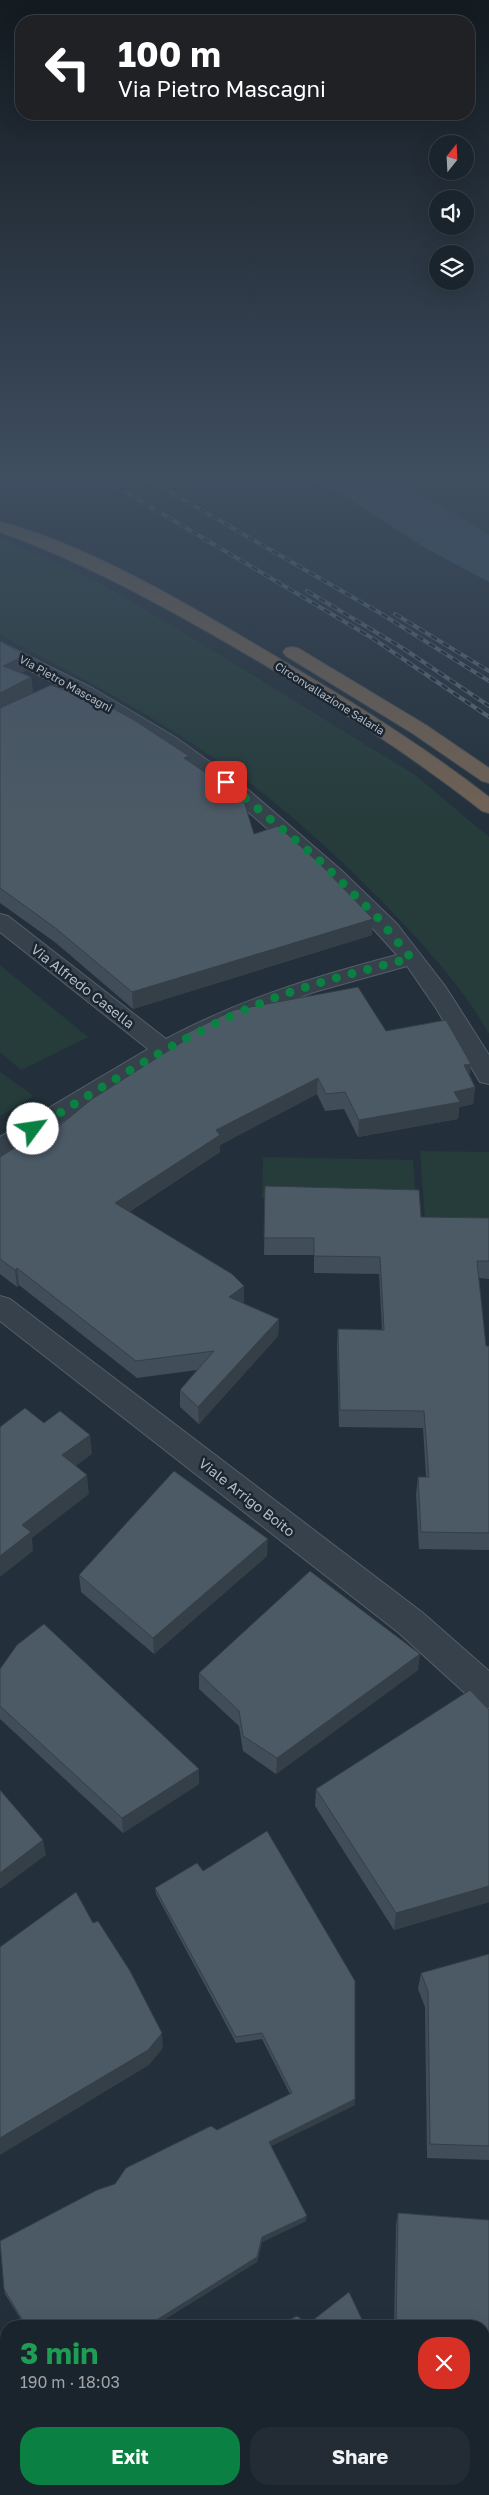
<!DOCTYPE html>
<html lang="en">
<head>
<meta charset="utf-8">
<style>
	body { margin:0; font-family:"Golos Text",sans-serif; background:#232c34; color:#f1f3f6; height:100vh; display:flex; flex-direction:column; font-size:19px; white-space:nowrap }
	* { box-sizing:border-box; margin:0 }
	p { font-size:16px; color:#9fa4a9 }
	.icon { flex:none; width:28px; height:28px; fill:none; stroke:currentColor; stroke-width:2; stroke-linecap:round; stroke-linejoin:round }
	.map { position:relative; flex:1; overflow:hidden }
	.drawer { position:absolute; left:0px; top:2320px; width:490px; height:175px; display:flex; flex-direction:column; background:#1a242c; border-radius:20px 20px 0 0; box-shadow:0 5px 20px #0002,0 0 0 1px #384148 }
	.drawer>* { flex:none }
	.guide { position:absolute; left:15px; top:15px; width:460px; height:105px; border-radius:20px; box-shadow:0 5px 20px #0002,0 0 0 1px #384148; background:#202124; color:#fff; overflow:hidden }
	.needle { width:32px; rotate:18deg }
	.buttons { position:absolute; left:429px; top:135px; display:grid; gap:10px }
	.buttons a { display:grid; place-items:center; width:45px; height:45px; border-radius:50%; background:#1a242c; box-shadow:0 5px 20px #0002,0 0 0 1px #384148; font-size:25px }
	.pin { position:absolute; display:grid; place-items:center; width:42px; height:42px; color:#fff; margin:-21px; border-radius:10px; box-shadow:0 2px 8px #0006 }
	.me { position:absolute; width:55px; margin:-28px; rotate:59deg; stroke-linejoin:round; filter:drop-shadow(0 0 4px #0008) }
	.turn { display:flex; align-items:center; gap:18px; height:105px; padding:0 20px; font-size:22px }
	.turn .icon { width:65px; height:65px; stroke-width:2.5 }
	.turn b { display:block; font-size:35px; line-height:42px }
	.round { display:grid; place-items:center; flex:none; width:52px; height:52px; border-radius:20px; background:#232c34 }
	.headline { display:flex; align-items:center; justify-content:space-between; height:85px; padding:0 20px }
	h1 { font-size:30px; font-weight:700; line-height:38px; color:#1e9e55 }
	.action { display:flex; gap:10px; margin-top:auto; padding:10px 20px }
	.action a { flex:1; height:58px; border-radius:20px; background:#0b8043; color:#fff; font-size:20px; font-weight:700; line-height:58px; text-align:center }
	.action a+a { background:#232c34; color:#f1f3f6 }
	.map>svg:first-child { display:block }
	.green { fill:#253c3b }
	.water { fill:#385064 }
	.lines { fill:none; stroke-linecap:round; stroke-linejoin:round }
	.minor-casing { stroke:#555f69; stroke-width:2 }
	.highway-casing { stroke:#424c56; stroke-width:2 }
	.minor { fill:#36414b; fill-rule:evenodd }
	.highway { fill:#716254; fill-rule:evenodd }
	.rail-casing { stroke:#586672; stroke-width:4 }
	.rail { stroke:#1c2630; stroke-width:2.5; stroke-dasharray:7; stroke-linecap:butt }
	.wall { fill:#414d58 }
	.shaded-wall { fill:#353f47 }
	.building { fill:#4c5a66; stroke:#353f47 }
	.route { stroke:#0b8043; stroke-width:9; stroke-dasharray:0 16.2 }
	.labels { text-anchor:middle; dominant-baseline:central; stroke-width:5; stroke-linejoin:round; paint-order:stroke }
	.far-street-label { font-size:11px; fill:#b2bcc7; stroke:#1c2630 }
	.street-label { font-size:14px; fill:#b2bcc7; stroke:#1c2630 }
</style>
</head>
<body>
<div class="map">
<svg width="489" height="2495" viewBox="0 0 489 2495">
	<rect width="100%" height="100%" fill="#23303b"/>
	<path class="green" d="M 382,474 L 489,474 L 489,534 Z
		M 0,538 L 100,583 L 153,614 L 415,775 L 489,837 L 489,1034 C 465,991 431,953 398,918 C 347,865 292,813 232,770 C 159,719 79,676 0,635 Z
		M 0,965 L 88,1037 L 21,1070 L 0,1052 Z
		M 0,1072 L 34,1096 L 0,1116 Z
		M 420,1151 L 489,1152 L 489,1232 L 426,1231 Z
		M 263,1157 L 413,1160 L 416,1202 L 262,1198 Z"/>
	<path class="water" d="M 298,474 L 382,474 L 430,499 L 489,534 L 489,582 L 427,549 L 346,497 Z"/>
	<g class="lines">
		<g class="minor-casing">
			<path id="minor" d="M 0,642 L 92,688 L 175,737 L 246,788 L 341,870 L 397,924 L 445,986 L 489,1055 L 489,1084 L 480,1082 L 436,1008 L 407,966 L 314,992 L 252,1015 L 159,1063 L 9,1155 L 0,1158 L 0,1137 L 148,1049 L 0,932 L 0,914 L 8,916 L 166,1039 C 240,999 317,976 397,955 L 340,892 L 214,782 L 162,746 L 107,712 L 0,654 Z
				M 0,1296 L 10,1299 L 423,1613 L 489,1671 L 489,1708 L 477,1704 L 399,1633 L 0,1321 Z"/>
		</g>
		<g class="highway-casing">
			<path id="highway" d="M 0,522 C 82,543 175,597 248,640 C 331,689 413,738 489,797 L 489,813 L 482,811 C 411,755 335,707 258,661 C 175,612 91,565 0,532 Z
				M 292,647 L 298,648 L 426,725 L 489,768 L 489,783 L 482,781 L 412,733 L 286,656 L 283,652 L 286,648 Z"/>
		</g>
		<use href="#minor" class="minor"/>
		<use href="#highway" class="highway"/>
		<g class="rail-casing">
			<path id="rail" d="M 95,474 L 372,638 L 489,717
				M 139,474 L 380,613 L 489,681
				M 307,591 L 404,649 L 489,706
				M 395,614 L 489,671"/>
		</g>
		<use href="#rail" class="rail"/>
	</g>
	<path class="wall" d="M 0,641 L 25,655 L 26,670 L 21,673 L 31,677 L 33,692 L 14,702 L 189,756 L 189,761 L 254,834 L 373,919 L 372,935 L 133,1009 L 56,943 L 0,903 Z
		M 386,1031 L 470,1076 L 475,1087 L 473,1104 L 459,1107 L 458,1119 L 358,1137 L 344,1109 L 325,1111 L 317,1094 L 220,1145 L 220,1152 L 129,1212 L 244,1303 L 243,1304 L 279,1319 L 278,1336 L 199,1424 L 180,1407 L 180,1390 L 197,1370 L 137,1378 L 19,1285 L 17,1287 L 0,1274 L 0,1157 L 36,1145 L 184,1041 L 183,1035 Z
		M 265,1186 L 421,1217 L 489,1218 L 489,1279 L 478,1278 L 486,1346 L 489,1346 L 489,1550 L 419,1549 L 416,1494 L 418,1477 L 426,1477 L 423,1428 L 339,1427 L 337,1346 L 338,1329 L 382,1330 L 379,1274 L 314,1273 L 314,1255 L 264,1255 Z
		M 267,1556 L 154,1654 L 81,1592 L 79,1575 Z
		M 0,1669 L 199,1769 L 199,1784 L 123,1833 L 0,1719 Z
		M 418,1670 L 276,1774 L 243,1751 L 239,1726 L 199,1689 L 199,1673 Z
		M 489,1710 L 489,1902 L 394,1930 L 315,1806 L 316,1789 Z
		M 155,1888 L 355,2099 L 355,2105 L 271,2146 L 306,2221 L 262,2242 L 257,2262 L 154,2326 L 25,2326 L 5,2294 L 4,2289 L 115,2184 L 217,2130 L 290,2094 L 262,2039 L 236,2043 L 156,1894 Z
		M 489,1954 L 489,2160 L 427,2158 L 425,2007 L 418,1989 L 421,1973 Z
		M 398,2213 L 489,2220 L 489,2489 L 484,2484 L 484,2326 L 394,2326 L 396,2225 Z"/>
	<path class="shaded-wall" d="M 25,655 L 26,670 L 5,681 L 3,666 Z
		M 31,677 L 33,692 L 0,709 L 0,693 Z
		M 189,756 L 189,772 L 184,758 Z
		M 373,919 L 372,935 L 133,1009 L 132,992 Z
		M 471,1064 L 469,1080 L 464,1065 Z
		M 318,1078 L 317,1094 L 220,1145 L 220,1152 L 116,1220 L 115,1203 L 216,1130 Z
		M 475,1087 L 473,1104 L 459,1107 L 458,1119 L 358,1137 L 359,1120 L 454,1092 Z
		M 17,1268 L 19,1285 L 17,1287 L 15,1270 Z
		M 244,1286 L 244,1303 L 229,1314 L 229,1297 Z
		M 279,1319 L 278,1336 L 199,1424 L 198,1407 Z
		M 90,1435 L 92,1454 L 65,1474 L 62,1455 Z
		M 87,1475 L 89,1494 L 32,1538 L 33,1551 L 0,1577 L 0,1556 L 22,1525 Z
		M 268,1539 L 267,1556 L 154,1654 L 153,1638 Z
		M 420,1654 L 418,1670 L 276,1774 L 277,1758 Z
		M 199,1769 L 199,1784 L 123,1833 L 122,1818 Z
		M 43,1840 L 46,1855 L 0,1889 L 0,1873 Z
		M 489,1886 L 489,1902 L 394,1930 L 396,1913 Z
		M 162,2033 L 163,2048 L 149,2065 L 0,2155 L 0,2138 Z
		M 355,2099 L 355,2105 L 269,2147 L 269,2142 Z
		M 307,2216 L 306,2221 L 262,2242 L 257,2262 L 154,2326 L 147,2326 L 262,2237 Z
		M 329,2489 L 340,2489 L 331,2495 L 321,2495 Z"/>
	<path class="building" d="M 0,641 L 25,655 L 3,666 L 31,677 L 0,693 Z
		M 51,685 L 78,695 L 85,693 L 134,720 L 189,756 L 184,758 L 243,798 L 254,834 L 278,826 L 318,862 L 373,919 L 132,992 L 54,927 L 0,888 L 0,708 Z
		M 358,987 L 386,1031 L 446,1020 L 471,1064 L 464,1065 L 475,1087 L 454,1092 L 460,1102 L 359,1120 L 345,1092 L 326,1094 L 318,1078 L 216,1130 L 220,1135 L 115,1203 L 232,1274 L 244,1286 L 229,1297 L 279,1319 L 198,1407 L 180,1390 L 214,1351 L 136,1361 L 17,1268 L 15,1270 L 0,1259 L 0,1157 L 27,1140 L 36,1145 L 92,1099 L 187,1039 L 183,1035 L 234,1010 Z
		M 265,1186 L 419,1190 L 421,1217 L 489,1218 L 489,1261 L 477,1261 L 486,1346 L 489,1346 L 489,1533 L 421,1532 L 418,1477 L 429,1477 L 424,1411 L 340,1410 L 338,1329 L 384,1330 L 380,1257 L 314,1256 L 314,1238 L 264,1238 Z
		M 25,1408 L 44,1423 L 60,1411 L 90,1435 L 62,1455 L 87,1475 L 22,1525 L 31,1532 L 0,1556 L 0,1427 Z
		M 174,1471 L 268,1539 L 153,1638 L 79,1575 Z
		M 310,1571 L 420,1654 L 277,1758 L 243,1736 L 239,1711 L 199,1673 Z
		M 44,1624 L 199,1769 L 122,1818 L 0,1706 L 0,1669 L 17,1645 Z
		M 470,1690 L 489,1710 L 489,1886 L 396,1913 L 316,1789 Z
		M 0,1790 L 43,1840 L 0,1873 Z
		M 267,1831 L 355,1981 L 355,2099 L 269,2142 L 307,2216 L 262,2237 L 257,2257 L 147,2326 L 26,2326 L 4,2289 L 0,2241 L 97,2190 L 115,2184 L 126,2168 L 211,2126 L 217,2130 L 292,2093 L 262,2033 L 236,2037 L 155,1888 L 197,1863 L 203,1871 Z
		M 76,1892 L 93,1923 L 98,1921 L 130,1971 L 162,2033 L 148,2050 L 0,2138 L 0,1947 Z
		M 489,1954 L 489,2146 L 430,2144 L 428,1991 L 421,1973 Z
		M 398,2213 L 489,2220 L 489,2476 L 484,2470 L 484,2326 L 396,2326 Z
		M 349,2292 L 365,2326 L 278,2326 L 297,2316 L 308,2324 Z
		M 87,2489 L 329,2489 L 321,2495 L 90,2495 Z"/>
	<linearGradient id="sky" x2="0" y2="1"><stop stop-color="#131a20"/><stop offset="0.58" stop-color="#3f4e60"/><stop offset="1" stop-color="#3f4e60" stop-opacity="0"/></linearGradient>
	<rect width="489" height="823" fill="url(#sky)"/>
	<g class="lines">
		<path class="route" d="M 33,1129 C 102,1088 171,1042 245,1010 C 298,986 355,973 411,958 L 378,918 L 318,859 L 226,782"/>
	</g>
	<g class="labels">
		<g class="far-street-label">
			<text transform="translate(66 683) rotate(29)">Via Pietro Mascagni</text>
			<text transform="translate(330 698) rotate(32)">Circonvallazione Salaria</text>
		</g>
		<g class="street-label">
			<text transform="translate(83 986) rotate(38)">Via Alfredo Casella</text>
			<text transform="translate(247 1497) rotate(38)">Viale Arrigo Boito</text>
		</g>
	</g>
</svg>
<div class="buttons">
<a><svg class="needle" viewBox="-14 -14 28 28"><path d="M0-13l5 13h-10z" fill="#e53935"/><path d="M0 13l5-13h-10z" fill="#9fa4a9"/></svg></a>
<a><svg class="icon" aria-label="sound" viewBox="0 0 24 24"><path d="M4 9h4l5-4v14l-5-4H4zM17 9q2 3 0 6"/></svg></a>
<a><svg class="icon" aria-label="layers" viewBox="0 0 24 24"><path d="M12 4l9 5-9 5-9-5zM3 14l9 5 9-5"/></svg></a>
</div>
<div class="pin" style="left:226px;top:782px;background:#d93025"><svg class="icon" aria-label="arrive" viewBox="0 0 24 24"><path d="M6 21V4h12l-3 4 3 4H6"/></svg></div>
<svg class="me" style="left:33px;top:1129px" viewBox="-20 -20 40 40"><circle r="19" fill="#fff"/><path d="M0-13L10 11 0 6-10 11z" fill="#0b8043"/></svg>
<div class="guide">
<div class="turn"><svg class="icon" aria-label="left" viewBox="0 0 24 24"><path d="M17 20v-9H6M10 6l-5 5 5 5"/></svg><div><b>100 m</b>Via Pietro Mascagni</div></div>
</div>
<section class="drawer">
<div class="headline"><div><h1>3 min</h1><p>190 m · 18:03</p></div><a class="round" style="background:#d93025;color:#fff"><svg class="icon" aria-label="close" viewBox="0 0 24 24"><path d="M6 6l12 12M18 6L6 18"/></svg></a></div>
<div class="action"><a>Exit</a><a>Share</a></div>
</section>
</div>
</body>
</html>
